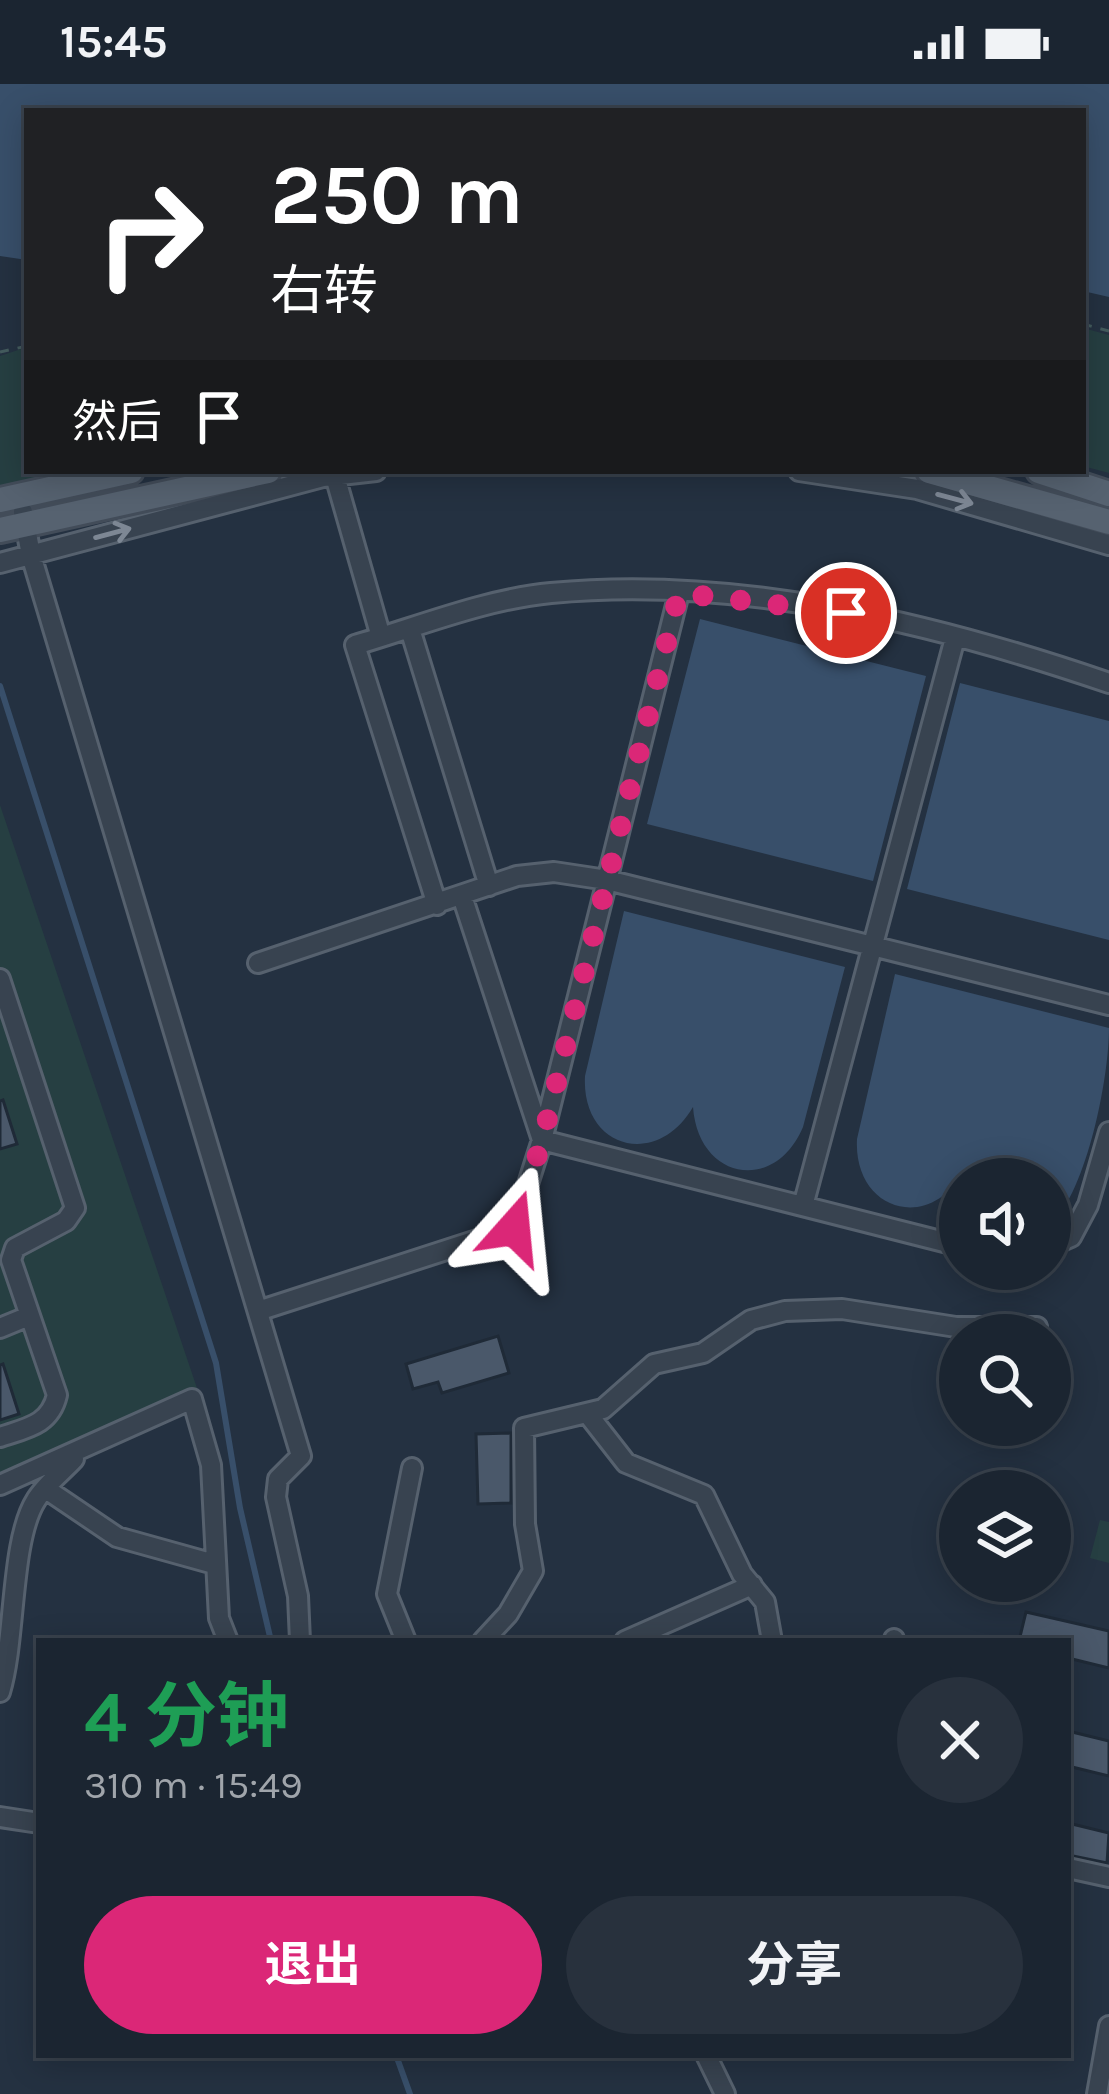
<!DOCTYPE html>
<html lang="zh">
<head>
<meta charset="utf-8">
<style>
	body { margin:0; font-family:Karla,"Noto Sans SC",sans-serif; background:#28313d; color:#f1f3f6; height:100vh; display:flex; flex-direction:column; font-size:45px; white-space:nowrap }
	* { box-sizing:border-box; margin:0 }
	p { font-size:39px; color:#a0a5ab }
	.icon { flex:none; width:66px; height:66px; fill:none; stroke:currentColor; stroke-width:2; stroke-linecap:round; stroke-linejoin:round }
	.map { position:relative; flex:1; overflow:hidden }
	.drawer { position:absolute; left:36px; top:1554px; width:1035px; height:420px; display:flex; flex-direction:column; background:#1b2531; border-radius:0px; box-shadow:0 6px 30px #0003,0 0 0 3px #39424d }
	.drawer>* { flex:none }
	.banner { position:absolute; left:24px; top:24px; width:1062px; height:366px; border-radius:0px; box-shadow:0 6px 30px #0003,0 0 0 3px #39424d; background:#202124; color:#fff; overflow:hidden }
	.tools { position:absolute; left:939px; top:1074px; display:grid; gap:24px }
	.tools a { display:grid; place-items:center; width:132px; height:132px; border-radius:50%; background:#1b2531; box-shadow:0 6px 30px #0003,0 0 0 3px #39424d; font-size:60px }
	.pin { position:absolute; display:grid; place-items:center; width:102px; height:102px; color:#fff; margin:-51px; border:6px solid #fff; border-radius:50%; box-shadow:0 3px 12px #0007 }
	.me { position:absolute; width:132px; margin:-66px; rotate:18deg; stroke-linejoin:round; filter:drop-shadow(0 0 9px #0008) }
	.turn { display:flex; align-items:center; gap:42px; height:252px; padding:0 48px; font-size:54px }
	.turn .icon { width:156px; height:156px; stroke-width:2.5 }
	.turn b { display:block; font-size:84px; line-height:102px }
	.then { display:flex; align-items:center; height:114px; padding:0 48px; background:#0003; gap:24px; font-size:45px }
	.round { display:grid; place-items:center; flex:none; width:126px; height:126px; border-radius:63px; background:#28313d }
	.headline { display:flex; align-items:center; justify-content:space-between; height:204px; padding:0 48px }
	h1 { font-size:72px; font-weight:700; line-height:90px; color:#1e9e55 }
	.primary-button { display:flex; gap:24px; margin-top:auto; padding:24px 48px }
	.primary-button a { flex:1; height:138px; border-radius:72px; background:#db2777; color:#fff; font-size:48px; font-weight:700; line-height:138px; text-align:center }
	.primary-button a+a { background:#28313d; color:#f1f3f6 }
	.status { display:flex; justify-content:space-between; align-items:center; height:84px; padding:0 60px; background:#1b2531; direction:ltr }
	.status svg { height:33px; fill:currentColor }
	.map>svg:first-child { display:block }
	.green { fill:#263f42 }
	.water { fill:#384f6a }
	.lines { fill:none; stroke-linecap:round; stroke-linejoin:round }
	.stream { stroke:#384f6a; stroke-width:6 }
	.building { fill:#4a586a; stroke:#1f2a37; stroke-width:3 }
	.minor-casing { stroke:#56616e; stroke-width:24 }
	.major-casing { stroke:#424c59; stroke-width:30 }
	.path { stroke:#445c5e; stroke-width:3; stroke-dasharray:9 9; stroke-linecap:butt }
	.minor { stroke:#384350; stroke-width:18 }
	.major { stroke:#566270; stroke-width:24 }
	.oneway { stroke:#7d8794 }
	.route { stroke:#db2777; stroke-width:21; stroke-dasharray:0 37.8 }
</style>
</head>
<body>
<div class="status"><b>15:45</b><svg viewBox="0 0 49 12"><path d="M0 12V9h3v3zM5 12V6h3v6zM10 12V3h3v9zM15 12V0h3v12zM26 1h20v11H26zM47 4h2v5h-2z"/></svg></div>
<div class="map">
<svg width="1109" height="2010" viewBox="0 0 1109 2010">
	<rect width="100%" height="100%" fill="#243141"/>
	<path class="green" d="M 1083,244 L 1109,251 L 1109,389 L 1083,382 Z
		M 27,263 L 27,387 L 67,387 L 0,402 L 0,272 Z
		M 0,721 L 199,1310 L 0,1397 Z
		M 1100,1436 L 1109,1438 L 1109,1479 L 1090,1474 Z"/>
	<path class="water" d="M 0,0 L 1109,0 L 1109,213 L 1083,207 L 1083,27 L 27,27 L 27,176 L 0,172 Z
		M 700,535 L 926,592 L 873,797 L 647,740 Z
		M 960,599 L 1109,637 L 1109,856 L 907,805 Z
		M 624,827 L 845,883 L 803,1043 C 774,1111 698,1095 693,1023 C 657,1085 581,1065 585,992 Z
		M 895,890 L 1109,944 C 1109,995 1087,1105 1051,1141 L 1050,1095 L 965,1095 L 964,1086 C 930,1150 853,1127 857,1055 Z"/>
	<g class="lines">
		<path class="stream" d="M 0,602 L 216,1279 L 240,1424 L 271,1557
			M 396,1971 L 410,2010"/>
	</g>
	<path class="building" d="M 3,1016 L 17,1060 L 0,1065 L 0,1017 Z
		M 498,1252 L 509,1289 L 442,1309 L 438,1298 L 413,1305 L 406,1280 Z
		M 3,1280 L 19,1330 L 0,1336 L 0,1281 Z
		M 511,1349 L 511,1419 L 478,1420 L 476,1350 Z
		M 1026,1528 L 1109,1547 L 1109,1584 L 1068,1574 L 1068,1557 L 1019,1557 Z
		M 1068,1647 L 1109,1657 L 1109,1692 L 1068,1682 Z
		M 1068,1739 L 1109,1749 L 1107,1779 L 1068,1771 Z"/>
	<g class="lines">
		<g class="minor-casing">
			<path id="minor" d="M 799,387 L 917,405 L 1109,461
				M 335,392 L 381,553
				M 23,428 L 31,471 L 301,1372 L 278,1395 L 276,1413 L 298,1512 L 300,1557
				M 0,479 L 323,393 L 376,387
				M 410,545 L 489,802
				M 462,812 L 542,1056
				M 437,821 L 355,561 C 417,543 486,515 551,509 C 737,491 934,539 1109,599
				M 258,879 L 517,792 L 554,788 L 607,796 L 1109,921
				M 0,895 L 75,1124 L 66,1137 L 15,1164 L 11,1176 L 57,1311 C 50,1341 27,1344 0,1353
				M 542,1056 L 960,1162
				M 803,1122 L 955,554
				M 1050,1162 L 1071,1153 L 1088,1121 L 1109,1048
				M 258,1227 L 514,1144 L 542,1056 L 679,509
				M 0,1244 L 29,1232
				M 587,1329 L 626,1379 L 704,1411 L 742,1490 L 765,1518 L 772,1557
				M 0,1401 L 192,1315 L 211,1381 L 219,1534 L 228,1557
				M 46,1405 L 117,1453 L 214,1480
				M 894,1555 L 894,1557
				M 406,1557 L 387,1510 L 412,1384
				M 483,1557 L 508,1530 L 533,1487 L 525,1440 L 524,1344 L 603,1325 L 654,1280 L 703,1269 L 751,1236 L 785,1227 L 842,1225 L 956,1243 L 1037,1243
				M 625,1557 L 752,1501
				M 0,1608 C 16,1556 10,1457 36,1416 C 45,1401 62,1388 74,1375
				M 0,1733 L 39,1739
				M 1068,1784 L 1109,1793
				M 706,1971 L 725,2010
				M 1097,2010 L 1109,1942"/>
		</g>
		<g class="major-casing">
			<path id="major" d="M 929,387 L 1109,438
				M 1039,387 L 1109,410
				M 0,416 L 131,387
				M 0,446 L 268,387"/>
		</g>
		<path class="path" d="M 1083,240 L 1109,247
			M 0,268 L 27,262"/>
		<use href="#minor" class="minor"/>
		<use href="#major" class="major"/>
	</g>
	<defs><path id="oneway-shaft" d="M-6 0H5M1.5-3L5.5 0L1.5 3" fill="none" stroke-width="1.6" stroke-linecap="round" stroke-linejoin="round" transform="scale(3)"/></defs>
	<g class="oneway">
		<use href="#oneway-shaft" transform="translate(955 415) rotate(15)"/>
		<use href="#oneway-shaft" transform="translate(113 449) rotate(-15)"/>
	</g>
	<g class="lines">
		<path class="route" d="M 514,1144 L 542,1057 L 679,509 L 846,529"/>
	</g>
</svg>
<div class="tools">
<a><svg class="icon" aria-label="sound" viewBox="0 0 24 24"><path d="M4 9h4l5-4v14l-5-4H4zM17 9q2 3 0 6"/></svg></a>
<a><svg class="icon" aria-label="search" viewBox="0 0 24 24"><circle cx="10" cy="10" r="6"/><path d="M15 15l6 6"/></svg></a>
<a><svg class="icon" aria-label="layers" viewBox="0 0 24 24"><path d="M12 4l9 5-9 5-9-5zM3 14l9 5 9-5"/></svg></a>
</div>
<div class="pin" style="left:846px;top:529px;background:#d93025"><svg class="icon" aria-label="arrive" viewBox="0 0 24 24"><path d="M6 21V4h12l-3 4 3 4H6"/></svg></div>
<svg class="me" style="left:514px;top:1144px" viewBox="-20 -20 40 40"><path d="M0-17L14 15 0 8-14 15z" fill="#db2777" stroke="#fff" stroke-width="4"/></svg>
<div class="banner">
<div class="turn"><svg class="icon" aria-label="right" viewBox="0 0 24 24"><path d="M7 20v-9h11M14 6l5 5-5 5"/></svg><div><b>250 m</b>右转</div></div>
<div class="then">然后<svg class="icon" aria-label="arrive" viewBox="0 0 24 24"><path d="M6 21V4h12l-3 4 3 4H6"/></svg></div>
</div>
<section class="drawer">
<div class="headline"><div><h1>4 分钟</h1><p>310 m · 15:49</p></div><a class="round"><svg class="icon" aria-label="close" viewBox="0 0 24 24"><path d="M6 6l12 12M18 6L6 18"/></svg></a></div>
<div class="primary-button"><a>退出</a><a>分享</a></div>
</section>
</div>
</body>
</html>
